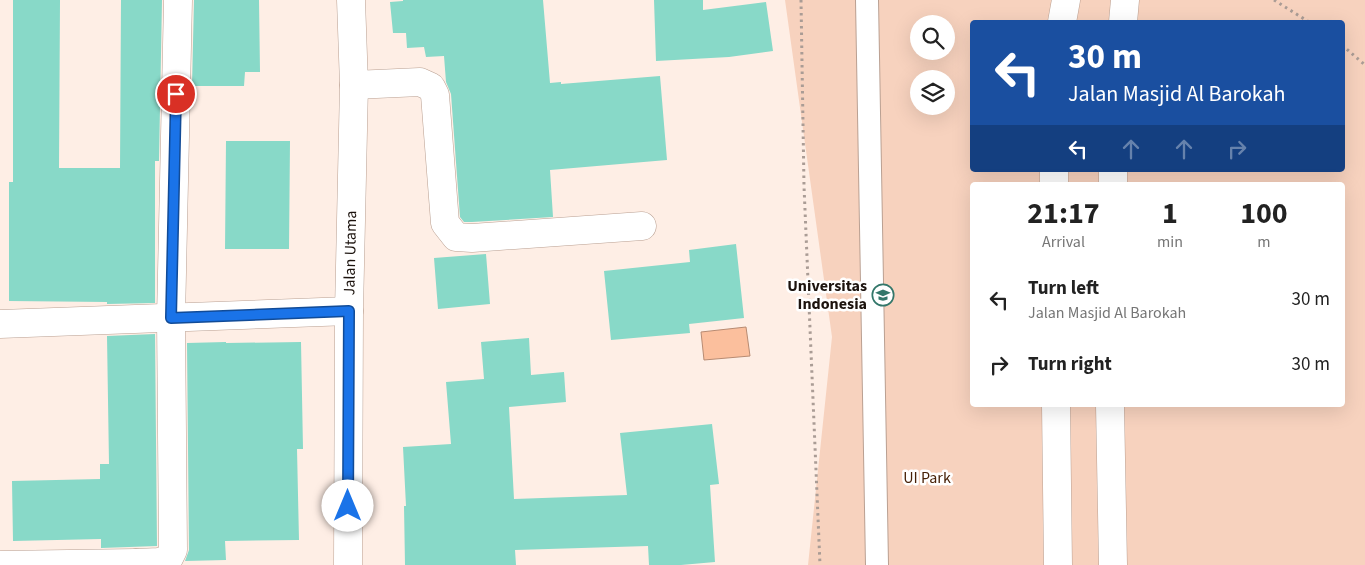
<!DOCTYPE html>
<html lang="en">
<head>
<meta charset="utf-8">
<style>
	body { margin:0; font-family:"Source Sans 3",sans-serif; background:#f2f2f2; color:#222; height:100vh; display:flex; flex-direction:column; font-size:19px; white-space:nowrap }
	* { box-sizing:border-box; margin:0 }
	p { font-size:16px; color:#767676 }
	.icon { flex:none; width:28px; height:28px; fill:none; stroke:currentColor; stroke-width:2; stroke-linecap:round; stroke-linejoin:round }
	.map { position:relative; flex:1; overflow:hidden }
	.drawer { position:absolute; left:970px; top:182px; width:375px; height:225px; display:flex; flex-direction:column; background:#fff; border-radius:5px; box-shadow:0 5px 20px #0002 }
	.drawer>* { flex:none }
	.guide { position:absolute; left:970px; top:20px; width:375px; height:152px; border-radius:5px; box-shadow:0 5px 20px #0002; background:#1a4fa0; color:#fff; overflow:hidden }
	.fabs { position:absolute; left:910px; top:15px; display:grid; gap:10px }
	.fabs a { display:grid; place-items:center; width:45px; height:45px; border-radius:50%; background:#fff; box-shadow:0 5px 20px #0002; font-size:25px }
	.pin { position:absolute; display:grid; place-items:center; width:42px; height:42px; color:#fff; margin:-21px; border:2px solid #fff; border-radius:50%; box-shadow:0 1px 5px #0007 }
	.me { position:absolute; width:55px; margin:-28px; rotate:0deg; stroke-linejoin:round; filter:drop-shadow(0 0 4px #0008) }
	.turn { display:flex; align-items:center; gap:18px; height:105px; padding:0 15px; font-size:22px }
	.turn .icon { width:65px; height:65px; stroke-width:2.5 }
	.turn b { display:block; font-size:35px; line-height:42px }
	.lanes { display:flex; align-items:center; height:48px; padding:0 15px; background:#0003; justify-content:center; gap:25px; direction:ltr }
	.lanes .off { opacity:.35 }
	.eta { display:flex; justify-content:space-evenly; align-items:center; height:85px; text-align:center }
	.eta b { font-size:30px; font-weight:700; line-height:35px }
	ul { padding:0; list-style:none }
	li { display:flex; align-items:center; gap:15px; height:65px; padding:0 15px }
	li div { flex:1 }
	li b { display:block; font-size:19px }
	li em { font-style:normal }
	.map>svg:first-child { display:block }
	.green { fill:#f7d2be; fill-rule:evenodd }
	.water { fill:#fbbf9d; stroke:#b88b72 }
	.building { fill:#88d9c8 }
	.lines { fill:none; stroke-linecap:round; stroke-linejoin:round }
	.service-casing { stroke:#baa092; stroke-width:24 }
	.minor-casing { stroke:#baa092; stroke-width:29 }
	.path { stroke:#aa9c95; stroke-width:3; stroke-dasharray:2.5 4; stroke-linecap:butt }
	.service { stroke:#fff; stroke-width:22 }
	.minor { stroke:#fff; stroke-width:28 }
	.route-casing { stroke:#114b97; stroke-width:12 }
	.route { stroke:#1a73e8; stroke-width:9 }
	.labels { text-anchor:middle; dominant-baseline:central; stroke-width:5; stroke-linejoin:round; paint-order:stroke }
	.street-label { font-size:16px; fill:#1c130e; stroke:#fff }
	.poi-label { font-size:16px; font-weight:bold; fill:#1c130e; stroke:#fff; text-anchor:end }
	.park-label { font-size:16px; fill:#472107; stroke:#fff }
</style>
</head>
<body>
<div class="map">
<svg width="1365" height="565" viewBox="0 0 1365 565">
	<rect width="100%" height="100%" fill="#feeee5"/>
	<path class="green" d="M 785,0 L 1365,0 L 1365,565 L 808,565 L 832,337 ZM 972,22 L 1342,22 L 1342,170 L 972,170 ZM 919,24 L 946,24 L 946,51 L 919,51 ZM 919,79 L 946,79 L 946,106 L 919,106 ZM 972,185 L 1342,185 L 1342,405 L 972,405 Z"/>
	<path class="water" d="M 746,327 L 750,356 L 704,360 L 701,332 Z"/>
	<path class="building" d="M 13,0 L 60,0 L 59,168 L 120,168 L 121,0 L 162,0 L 159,161 L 155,161 L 155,303 L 107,304 L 107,302 L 9,301 L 9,182 L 13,182 Z
		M 194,0 L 259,0 L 260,72 L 245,72 L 244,86 L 192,86 Z
		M 403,0 L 543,0 L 550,83 L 561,82 L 561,84 L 660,76 L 667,160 L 550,170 L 553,217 L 472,222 L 464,222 L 460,217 L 451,94 L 446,82 L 444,56 L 426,57 L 424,47 L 407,48 L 406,33 L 393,33 L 390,2 L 403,1 Z
		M 654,0 L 703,0 L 703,10 L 766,2 L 773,51 L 729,57 L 656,61 Z
		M 226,141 L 290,141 L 289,249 L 225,249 Z
		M 736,244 L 744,318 L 689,324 L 690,333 L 611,340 L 604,271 L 690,262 L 689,250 Z
		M 486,254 L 490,304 L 438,309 L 434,258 Z
		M 155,334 L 157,546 L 101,548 L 101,539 L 13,541 L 12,481 L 100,479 L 100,464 L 109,464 L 107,336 Z
		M 529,338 L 531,375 L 564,372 L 566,402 L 509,407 L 514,499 L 627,495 L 620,433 L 712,424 L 719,484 L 710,485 L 715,562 L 681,565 L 649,565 L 648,546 L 515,550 L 516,565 L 405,565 L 404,506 L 406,506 L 403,447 L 451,444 L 446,382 L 484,379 L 481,342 Z
		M 226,342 L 226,343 L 301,342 L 303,449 L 297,449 L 299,540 L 225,541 L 226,560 L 185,561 L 189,550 L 187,343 Z"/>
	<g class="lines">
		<g class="service-casing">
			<path id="service" d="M 867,0 L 877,565"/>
		</g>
		<g class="minor-casing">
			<g id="minor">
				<path d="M 1062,22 L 1066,0"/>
				<path d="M 1123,22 L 1125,0"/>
				<path d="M 354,85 L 420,82 L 431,87 L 435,95 L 445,223 L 456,237 L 472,238 L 642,226"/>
				<path d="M 1054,185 L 1054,170"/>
				<path d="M 1113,185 L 1113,170"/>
				<path d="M 0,324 L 349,311"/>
				<path d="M 1056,405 L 1058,565"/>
				<path d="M 1110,405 L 1113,565"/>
				<path d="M 136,563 L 159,562 L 168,560 L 173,550 L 171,318 L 178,0"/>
				<path d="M 0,565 L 136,563 L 136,565"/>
				<path id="s1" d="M 348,565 L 349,311 L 354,85 L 351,0"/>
			</g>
		</g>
		<path class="path" d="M 801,0 L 804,186 L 820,565
			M 1274,0 L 1309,22
			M 1342,45 L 1365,65"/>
		<use href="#service" class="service"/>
		<use href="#minor" class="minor"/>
	</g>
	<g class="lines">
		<g class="route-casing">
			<path id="route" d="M 176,94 L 171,318 L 349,311 L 348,506"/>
		</g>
		<use href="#route" class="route"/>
	</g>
	<defs>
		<g id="university-ring" transform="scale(1.125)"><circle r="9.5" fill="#fff" stroke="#33776a" stroke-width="1.5"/><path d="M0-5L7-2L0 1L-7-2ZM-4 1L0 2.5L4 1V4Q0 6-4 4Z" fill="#33776a"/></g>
	</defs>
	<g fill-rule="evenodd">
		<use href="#university-ring" x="883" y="295"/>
	</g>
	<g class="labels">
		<g class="street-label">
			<text stroke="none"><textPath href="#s1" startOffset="312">Jalan Utama</textPath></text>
		</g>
		<g class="poi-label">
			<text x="867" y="286">Universitas<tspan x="867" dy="18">Indonesia</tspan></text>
		</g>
		<g class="park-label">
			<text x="927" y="478">UI Park</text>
		</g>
	</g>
</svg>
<div class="fabs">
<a><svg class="icon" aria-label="search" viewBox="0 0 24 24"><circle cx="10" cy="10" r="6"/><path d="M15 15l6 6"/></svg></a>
<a><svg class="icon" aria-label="layers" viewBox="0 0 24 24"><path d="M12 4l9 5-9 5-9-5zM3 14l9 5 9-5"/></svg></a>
</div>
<div class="pin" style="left:176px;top:94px;background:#d93025"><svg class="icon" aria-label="arrive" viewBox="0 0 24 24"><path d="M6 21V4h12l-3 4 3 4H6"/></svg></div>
<svg class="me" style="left:348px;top:506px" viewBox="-20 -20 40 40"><circle r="19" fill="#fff"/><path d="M0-13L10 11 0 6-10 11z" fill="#1a73e8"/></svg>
<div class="guide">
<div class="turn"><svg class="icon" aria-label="left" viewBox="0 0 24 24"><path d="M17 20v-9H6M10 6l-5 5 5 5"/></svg><div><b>30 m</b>Jalan Masjid Al Barokah</div></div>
<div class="lanes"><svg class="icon" aria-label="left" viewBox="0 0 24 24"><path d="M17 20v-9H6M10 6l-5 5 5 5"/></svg><svg class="icon off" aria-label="ahead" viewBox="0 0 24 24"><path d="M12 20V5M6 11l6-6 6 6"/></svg><svg class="icon off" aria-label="ahead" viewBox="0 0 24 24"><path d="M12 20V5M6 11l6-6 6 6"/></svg><svg class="icon off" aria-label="right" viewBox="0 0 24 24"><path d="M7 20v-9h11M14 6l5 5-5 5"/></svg></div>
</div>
<section class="drawer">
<div class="eta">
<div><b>21:17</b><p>Arrival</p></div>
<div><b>1</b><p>min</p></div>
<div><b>100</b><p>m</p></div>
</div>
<ul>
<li><svg class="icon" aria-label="left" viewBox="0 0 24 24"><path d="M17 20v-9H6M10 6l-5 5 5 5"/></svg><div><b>Turn left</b><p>Jalan Masjid Al Barokah</p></div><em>30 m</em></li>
<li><svg class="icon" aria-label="right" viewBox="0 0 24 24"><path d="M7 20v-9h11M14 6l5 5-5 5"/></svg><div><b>Turn right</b></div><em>30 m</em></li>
</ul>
</section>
</div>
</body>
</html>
